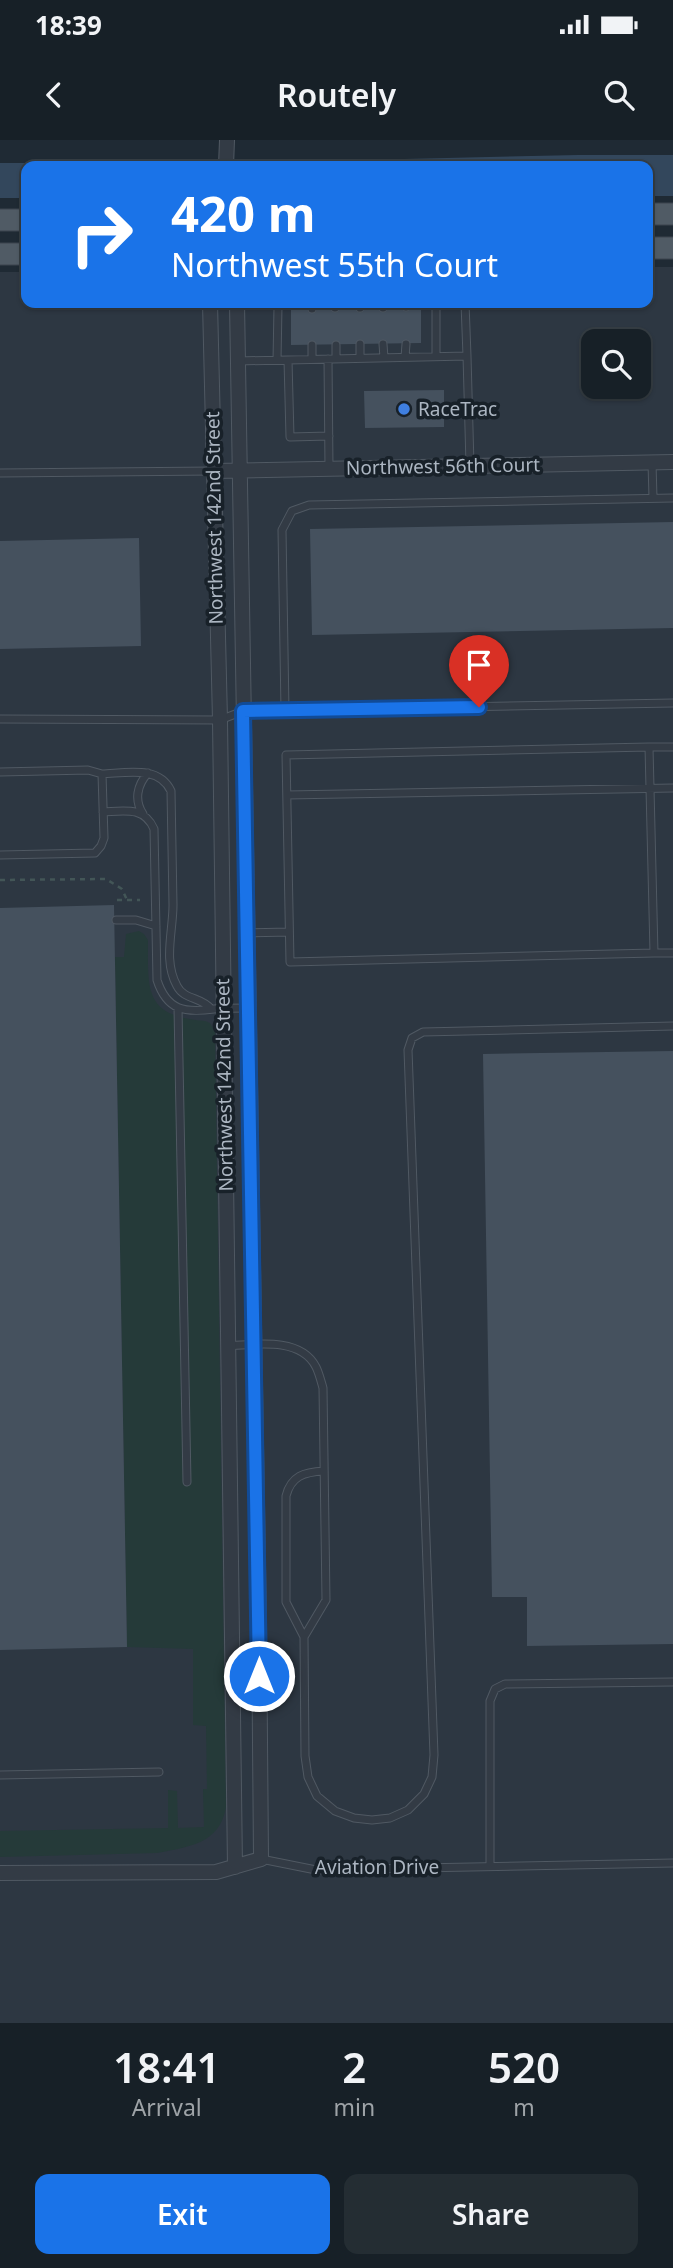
<!DOCTYPE html>
<html lang="en">
<head>
<meta charset="utf-8">
<style>
	body { margin:0; font-family:"Noto Sans",sans-serif; background:#242d33; color:#f1f3f6; height:100vh; display:flex; flex-direction:column; font-size:26px; white-space:nowrap }
	* { box-sizing:border-box; margin:0 }
	p { font-size:23px; color:#9ea3a7 }
	.icon { flex:none; width:38px; height:38px; fill:none; stroke:currentColor; stroke-width:2; stroke-linecap:round; stroke-linejoin:round }
	.map { position:relative; height:1883px; overflow:hidden }
	.side { display:flex; flex-direction:column; background:#172027; flex:1 }
	.side>* { flex:none }
	.guide { position:absolute; left:21px; top:21px; width:632px; height:147px; border-radius:14px; box-shadow:0 2px 5px #0004,0 0 0 2px #363e44; background:#1a73e8; color:#fff; overflow:hidden }
	.buttons { position:absolute; left:581px; top:189px; display:grid; gap:14px }
	.buttons a { display:grid; place-items:center; width:70px; height:70px; border-radius:14px; background:#172027; box-shadow:0 2px 5px #0004,0 0 0 2px #363e44; font-size:35px }
	.pin { position:absolute; display:grid; place-items:center; width:60px; height:60px; color:#fff; margin:-72px -30px; border-radius:50% 50% 50% 0; rotate:-45deg; box-shadow:0 0 7px #0007 }
	.pin .icon { rotate:45deg }
	.me { position:absolute; width:77px; margin:-38px; rotate:0deg; stroke-linejoin:round; filter:drop-shadow(0 0 5px #0008) }
	.turn { display:flex; align-items:center; gap:24px; height:147px; padding:0 35px; font-size:32px }
	.turn .icon { width:91px; height:91px; stroke-width:2.5 }
	.turn b { display:block; font-size:49px; line-height:60px }
	.eta { display:flex; justify-content:space-evenly; align-items:center; height:119px; text-align:center }
	.eta b { font-size:42px; font-weight:600; line-height:49px }
	.primary-button { display:flex; gap:14px; margin-top:auto; padding:14px 35px }
	.primary-button a { flex:1; height:80px; border-radius:14px; background:#1a73e8; color:#fff; font-size:28px; font-weight:600; line-height:80px; text-align:center }
	.primary-button a+a { background:#242d33; color:#f1f3f6 }
	.status { display:flex; justify-content:space-between; align-items:center; height:49px; padding:0 35px; background:#172027; direction:ltr }
	.status svg { height:19px; fill:currentColor }
	header { display:flex; justify-content:space-between; align-items:center; height:91px; padding:0 35px; background:#172027; font-size:32px; font-weight:600 }
	.map>svg:first-child { display:block }
	.airport { fill:#2d3742; fill-rule:evenodd }
	.green { fill:#253a39 }
	.water { fill:#33475c }
	.building { fill:#45515e }
	.lines { fill:none; stroke-linecap:round; stroke-linejoin:round }
	.service-casing { stroke:#505963; stroke-width:9 }
	.minor-casing { stroke:#505963; stroke-width:16 }
	.primary-casing { stroke:#3c444f; stroke-width:23 }
	.path { stroke:#435657; stroke-width:2.5; stroke-dasharray:5 5; stroke-linecap:butt }
	.service { stroke:#333b45; stroke-width:7 }
	.minor { stroke:#333b45; stroke-width:14 }
	.primary { stroke:#505b65; stroke-width:21 }
	.route-casing { stroke:#114b97; stroke-width:18 }
	.route { stroke:#1a73e8; stroke-width:12 }
	.shop-dot { fill:#3f7fe0; stroke:#182129; stroke-width:2.5 }
	.labels { text-anchor:middle; dominant-baseline:central; stroke-width:7; stroke-linejoin:round; paint-order:stroke }
	.poi-label { font-size:19px; fill:#acb6c2; stroke:#182129; text-anchor:start }
	.street-label { font-size:19px; fill:#acb6c2; stroke:#182129 }
</style>
</head>
<body>
<div class="status"><b>18:39</b><svg viewBox="0 0 49 12"><path d="M0 12V9h3v3zM5 12V6h3v6zM10 12V3h3v9zM15 12V0h3v12zM26 1h20v11H26zM47 4h2v5h-2z"/></svg></div>
<header><svg class="icon" aria-label="back" viewBox="0 0 24 24"><path d="M15 5l-7 7 7 7"/></svg>Routely<svg class="icon" aria-label="search" viewBox="0 0 24 24"><circle cx="10" cy="10" r="6"/><path d="M15 15l6 6"/></svg></header>
<div class="map">
<svg width="673" height="1883" viewBox="0 0 673 1883">
	<rect width="100%" height="100%" fill="#1f2a34"/>
	<path class="airport" d="M 648,127 L 673,127 L 673,1883 L 0,1883 L 0,132 L 26,132 L 26,163 L 648,163 ZM 593,201 L 639,201 L 639,247 L 593,247 Z"/>
	<path class="green" d="M 139,791 L 144,794 L 148,800 C 148,851 144,876 205,881 L 210,883 L 215,892 L 226,1667 C 220,1704 188,1707 157,1713 L 0,1717 L 0,1691 L 168,1688 L 168,1650 L 177,1651 L 178,1688 L 204,1687 L 203,1649 L 207,1649 L 206,1586 L 193,1585 L 193,1509 L 127,1507 L 115,817 L 124,817 L 126,794 Z"/>
	<path class="water" d="M 578,15 L 673,15 L 673,56 L 648,56 L 648,26 L 26,26 L 26,58 L 0,58 L 0,23 L 228,23 Z"/>
	<path class="building" d="M 421,167 L 421,203 L 291,205 L 291,169 Z
		M 444,250 L 444,287 L 365,288 L 364,251 Z
		M 673,382 L 673,488 L 312,495 L 310,389 Z
		M 139,398 L 141,506 L 0,509 L 0,401 Z
		M 114,765 L 127,1507 L 0,1510 L 0,768 Z
		M 673,911 L 673,1504 L 527,1506 L 527,1457 L 492,1457 L 483,914 Z"/>
	<g class="lines">
		<g class="service-casing">
			<path id="service" d="M 335,163 L 335,168
				M 359,163 L 360,168
				M 383,163 L 383,168
				M 406,163 L 406,167
				M 433,163 L 436,167 L 436,216
				M 465,163 L 467,216
				M 312,169 L 312,163
				M 360,204 L 360,218
				M 383,204 L 384,218
				M 312,205 L 312,219
				M 336,205 L 336,219
				M 405,217 L 406,204
				M 328,219 L 329,328
				M 277,220 L 278,167 L 283,163
				M 288,220 L 290,297 L 329,296
				M 238,221 L 467,216 L 470,325
				M 652,323 L 653,358
				M 0,333 L 213,331
				M 285,571 L 282,390 L 292,371 L 309,365 L 673,358
				M 0,579 L 220,580 L 243,571 L 673,563
				M 649,607 L 654,813 L 290,822 L 286,615 Z
				M 649,607 L 673,607
				M 0,632 L 88,630 L 102,634 L 104,698 L 101,706 L 95,713 L 0,715
				M 102,634 C 126,633 159,625 171,651 C 172,689 172,727 173,765 C 173,792 163,821 177,846 C 184,860 202,857 211,869
				M 287,655 L 673,648
				M 103,672 C 124,671 144,666 154,689 L 157,840 C 167,871 185,873 214,869 C 225,868 237,868 248,868
				M 143,674 C 134,660 137,645 148,633
				M 116,780 L 136,780 L 156,786
				M 248,793 L 289,792
				M 654,813 L 673,813
				M 178,868 L 187,1342
				M 228,1206 C 256,1204 301,1197 316,1227 C 319,1233 321,1241 323,1248 L 326,1460 L 304,1497
				M 324,1331 C 304,1332 291,1336 286,1356 L 286,1462 L 304,1497 L 305,1616 L 308,1637 L 317,1656 L 335,1671 L 354,1678 L 372,1680 L 390,1678 L 408,1670 L 424,1654 L 432,1637 L 434,1615 L 408,910 L 412,898 L 423,892 L 673,886
				M 0,1635 L 159,1632
				M 261,1719 L 316,1730 L 673,1723
				M 490,1726 L 490,1561 L 495,1549 L 505,1544 L 673,1542"/>
		</g>
		<g class="minor-casing">
			<path id="minor" d="M 226,26 L 227,0
				M 210,163 L 220,580 L 235,1727
				M 213,331 L 673,322
				M 0,1733 L 216,1732 L 261,1719 L 259,1484 L 237,163"/>
		</g>
		<g class="primary-casing">
			<path id="primary" d="M 648,74 L 673,74
				M 0,80 L 26,80
				M 648,108 L 673,108
				M 0,114 L 26,114"/>
		</g>
		<path class="path" d="M 0,740 L 106,739 L 122,749 L 127,760
			M 117,760 L 140,760"/>
		<use href="#service" class="service"/>
		<use href="#minor" class="minor"/>
		<use href="#primary" class="primary"/>
	</g>
	<g class="lines">
		<g class="route-casing">
			<path id="route" d="M 259,1536 L 243,571 L 479,567"/>
		</g>
		<use href="#route" class="route"/>
	</g>
	<circle class="shop-dot" cx="404" cy="269" r="7"/>
	<g class="labels">
		<g class="poi-label">
			<text x="418" y="269">RaceTrac</text>
		</g>
		<g class="street-label">
			<text transform="translate(443 326) rotate(-1)">Northwest 56th Court</text>
			<text transform="translate(214 378) rotate(-91)">Northwest 142nd Street</text>
			<text transform="translate(224 945) rotate(-91)">Northwest 142nd Street</text>
			<text x="377" y="1727">Aviation Drive</text>
		</g>
	</g>
</svg>
<div class="buttons">
<a><svg class="icon" aria-label="search" viewBox="0 0 24 24"><circle cx="10" cy="10" r="6"/><path d="M15 15l6 6"/></svg></a>
</div>
<div class="pin" style="left:479px;top:567px;background:#d93025"><svg class="icon" aria-label="arrive" viewBox="0 0 24 24"><path d="M6 21V4h12l-3 4 3 4H6"/></svg></div>
<svg class="me" style="left:259px;top:1536px" viewBox="-20 -20 40 40"><circle r="17" fill="#1a73e8" stroke="#fff" stroke-width="3"/><path d="M0-11L8 9 0 5-8 9z" fill="#fff"/></svg>
<div class="guide">
<div class="turn"><svg class="icon" aria-label="right" viewBox="0 0 24 24"><path d="M7 20v-9h11M14 6l5 5-5 5"/></svg><div><b>420 m</b>Northwest 55th Court</div></div>
</div>
</div>
<section class="side">
<div class="eta">
<div><b>18:41</b><p>Arrival</p></div>
<div><b>2</b><p>min</p></div>
<div><b>520</b><p>m</p></div>
</div>
<div class="primary-button"><a>Exit</a><a>Share</a></div>
</section>
</body>
</html>
